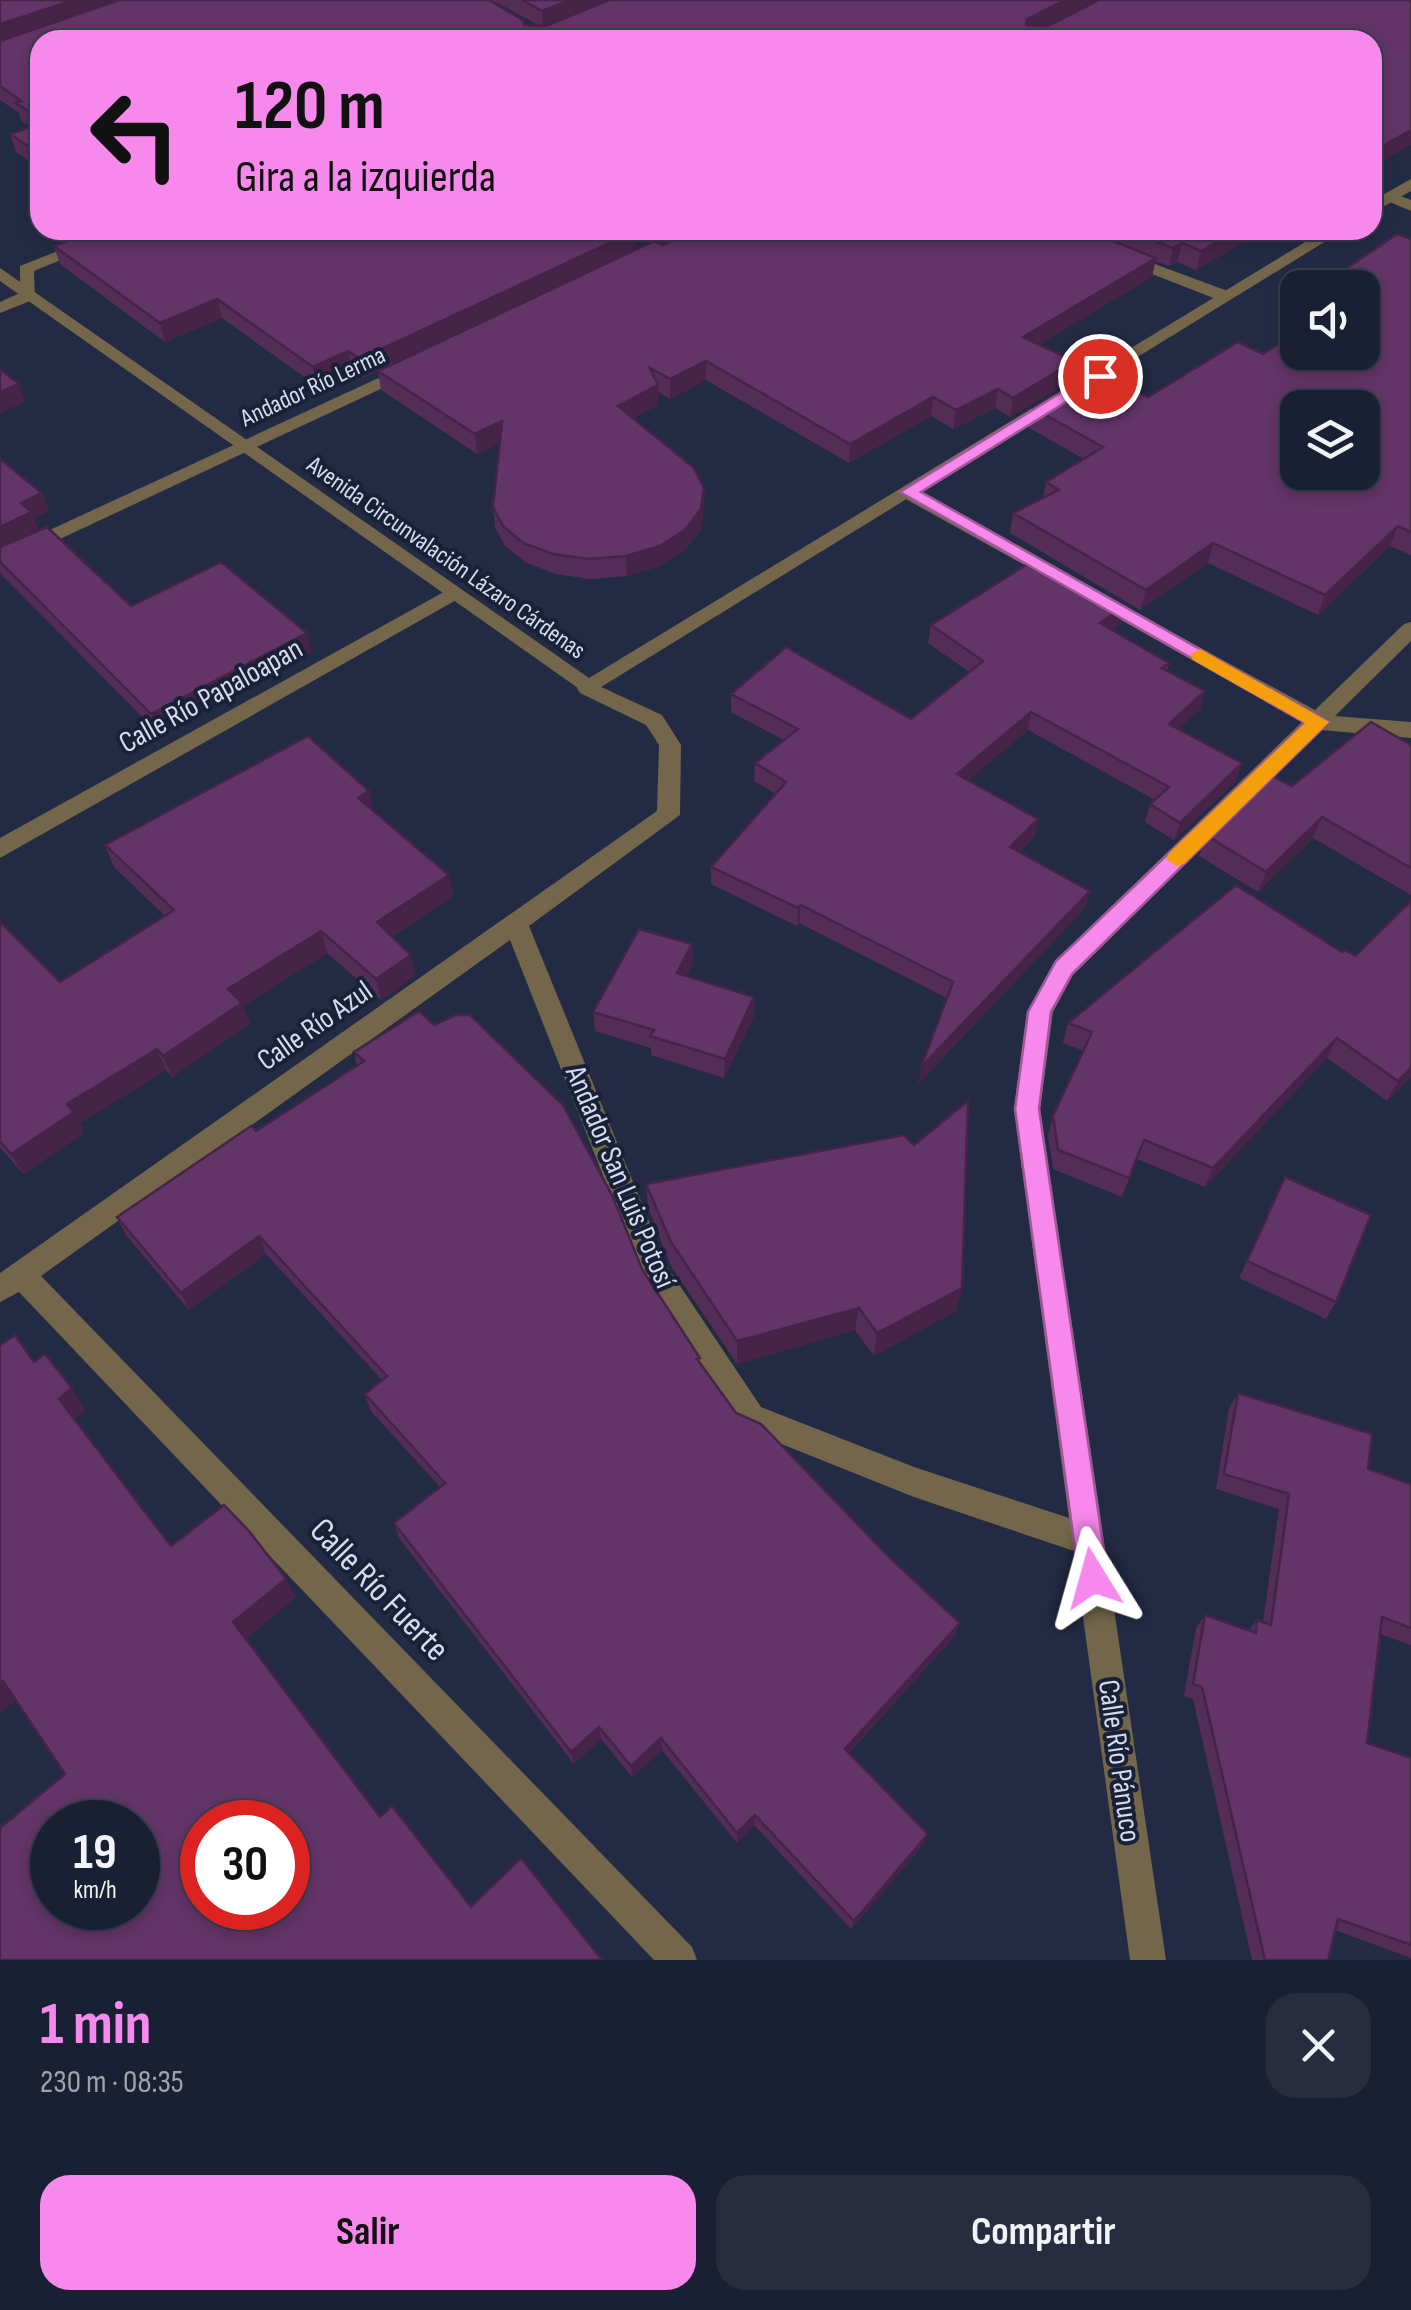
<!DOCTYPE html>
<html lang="es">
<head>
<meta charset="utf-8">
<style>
	body { margin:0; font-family:"Sofia Sans Condensed",sans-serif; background:#272d3f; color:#f1f3f6; height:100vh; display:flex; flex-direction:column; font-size:38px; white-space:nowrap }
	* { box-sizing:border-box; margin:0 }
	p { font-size:32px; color:#9fa3ac }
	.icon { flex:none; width:55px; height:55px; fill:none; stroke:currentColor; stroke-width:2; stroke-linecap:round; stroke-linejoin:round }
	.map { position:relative; height:1960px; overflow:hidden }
	.sheet { display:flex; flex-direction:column; background:#1a2033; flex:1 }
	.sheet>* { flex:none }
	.banner { position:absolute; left:30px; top:30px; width:1352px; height:210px; border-radius:30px; box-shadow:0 5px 15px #0003,0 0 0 2px #383e4e; background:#f788ec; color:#111; overflow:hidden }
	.tools { position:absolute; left:1280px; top:270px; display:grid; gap:20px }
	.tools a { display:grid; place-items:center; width:100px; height:100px; border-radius:20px; background:#1a2033; box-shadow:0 5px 15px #0003,0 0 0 2px #383e4e; font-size:50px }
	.speed { position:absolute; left:30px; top:1800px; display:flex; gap:20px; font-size:50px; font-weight:700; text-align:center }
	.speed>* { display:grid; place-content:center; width:130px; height:130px; border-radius:50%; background:#1a2033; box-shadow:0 5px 15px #0003,0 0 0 2px #383e4e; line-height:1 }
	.speed small { font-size:25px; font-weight:400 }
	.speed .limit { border:15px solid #d22; background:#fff; color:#111 }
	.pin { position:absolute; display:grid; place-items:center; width:85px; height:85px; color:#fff; margin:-42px; border:5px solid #fff; border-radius:50%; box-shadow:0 2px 10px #0007 }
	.me { position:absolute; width:110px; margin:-55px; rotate:352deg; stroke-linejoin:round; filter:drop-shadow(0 0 8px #0008) }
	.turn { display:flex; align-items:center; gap:35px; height:210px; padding:0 40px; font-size:45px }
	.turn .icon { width:130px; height:130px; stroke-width:2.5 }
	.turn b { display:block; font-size:70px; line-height:85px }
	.round { display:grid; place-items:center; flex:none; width:105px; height:105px; border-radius:30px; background:#272d3f }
	.headline { display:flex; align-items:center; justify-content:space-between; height:170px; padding:0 40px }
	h1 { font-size:60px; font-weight:700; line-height:75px; color:#f788ec }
	.action { display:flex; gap:20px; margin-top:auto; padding:20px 40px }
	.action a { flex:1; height:115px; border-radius:30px; background:#f788ec; color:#111; font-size:40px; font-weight:700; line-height:115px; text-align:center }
	.action a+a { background:#272d3f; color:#f1f3f6 }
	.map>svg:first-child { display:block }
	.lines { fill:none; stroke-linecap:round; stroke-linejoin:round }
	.minor { fill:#73664a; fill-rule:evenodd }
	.tertiary { fill:#73664a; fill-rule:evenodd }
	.wall { fill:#542d59 }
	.shaded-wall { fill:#452448 }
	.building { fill:#623467; stroke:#452448; stroke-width:2.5; fill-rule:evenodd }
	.route { fill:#f788ec; stroke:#a15899; stroke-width:2.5 }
	.slow { fill:#f59e0b }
	.labels { text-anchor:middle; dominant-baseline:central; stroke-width:8; stroke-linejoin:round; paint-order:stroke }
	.far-street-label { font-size:25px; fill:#d6dced; stroke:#192139 }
	.street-label { font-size:30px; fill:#d6dced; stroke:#192139 }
	.near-street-label { font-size:35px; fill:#d6dced; stroke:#192139 }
</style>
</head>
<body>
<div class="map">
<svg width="1411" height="1960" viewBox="0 0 1411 1960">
	<rect width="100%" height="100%" fill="#232b44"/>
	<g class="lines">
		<path class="minor" d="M 1390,192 L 1411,200 L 1411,211 L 1385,200 L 1385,194 Z
			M 111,230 L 133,230 L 34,271 L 35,299 L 0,313 L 0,302 L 20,293 L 20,266 Z
			M 651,230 L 671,230 L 686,240 L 672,243 Z
			M 1125,253 L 1233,293 L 1235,297 L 1221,301 L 1119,261 L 1117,258 Z
			M 411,363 L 417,364 L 417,372 L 0,567 L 0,553 Z
			M 909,487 L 1069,574 L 1072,578 L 1069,582 L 1055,582 L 902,497 L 899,493 Z
			M 451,588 L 458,589 L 458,599 L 0,858 L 0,838 Z
			M 1096,591 L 1315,710 L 1404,624 L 1411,622 L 1411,641 L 1335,716 L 1411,722 L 1411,738 L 1321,730 L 1073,975 L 1053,1012 L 1040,1109 L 1166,1960 L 1130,1960 L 1074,1551 L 914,1497 L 739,1427 L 646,1284 L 510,940 L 41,1276 L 692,1947 L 697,1960 L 654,1960 L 19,1292 L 0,1302 L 0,1273 L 657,811 L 659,745 L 646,725 L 580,693 L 577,688 L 580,683 L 588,681 L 662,715 L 681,745 L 680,815 L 529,926 L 668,1268 L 761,1407 L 914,1467 L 1069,1518 L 1014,1109 L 1027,1012 L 1055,961 L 1302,722 L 1089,602 L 1089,592 Z"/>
		<path class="tertiary" d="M 1411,179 L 1411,191 L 1372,213 L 1372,201 Z
			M 1325,230 L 1344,230 L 588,695 L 0,281 L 0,268 L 589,678 Z"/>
	</g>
	<path class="wall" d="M 0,0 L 540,26 L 492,0 L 1096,0 L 1045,26 L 1411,145 L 40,40 L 40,169 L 16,152 L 10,134 L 31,127 L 21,121 L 19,113 L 0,100 Z
		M 694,230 L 1265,230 L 1196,270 L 1177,262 L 1169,266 L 1155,261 L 1152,277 L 1039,344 L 1074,361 L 1070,381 L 1010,417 L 995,408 L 953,429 L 931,416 L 849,463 L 706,380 L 670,399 L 658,392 L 658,405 L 633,418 L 704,488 L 704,508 L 701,529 L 686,549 L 660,566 L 627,576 L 590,579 L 555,574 L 525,562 L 505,546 L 495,527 L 493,507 L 500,443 L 477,454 L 381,390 L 378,371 L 363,378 L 352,370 L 317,386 L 222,318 L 165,342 L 60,264 L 54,246 L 636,250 L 663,245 Z
		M 1411,239 L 1411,555 L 1390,546 L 1318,615 L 1208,563 L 1140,610 L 1010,533 L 1013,513 L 1043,498 L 1046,482 L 1084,459 L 1029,428 L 1033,408 L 1148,397 L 1263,354 L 1362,288 L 1341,288 L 1347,268 Z
		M 0,459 L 42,493 L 49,511 L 34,518 L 38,531 L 131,606 L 312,652 L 157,732 L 0,573 Z
		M 1125,606 L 1120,624 L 1112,630 L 1169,663 L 1167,671 L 1205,691 L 1200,709 L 1178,729 L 1236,781 L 1174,840 L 1145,822 L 1150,804 L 1155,800 L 1028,730 L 968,780 L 1038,819 L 1034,837 L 1019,852 L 1085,908 L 918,1084 L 947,998 L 799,923 L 797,926 L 711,884 L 711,867 L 776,794 L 754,781 L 755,763 L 784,740 L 731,712 L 731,694 L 911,719 L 969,672 L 928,643 L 931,625 Z
		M 1411,745 L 1411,895 L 1313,838 L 1258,892 L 1199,856 L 1206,835 L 1292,786 Z
		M 369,791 L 373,811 L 449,875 L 453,896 L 392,937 L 415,976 L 381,1000 L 327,953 L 243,1006 L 250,1024 L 172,1077 L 166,1070 L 80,1123 L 84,1133 L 23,1174 L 0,1147 L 0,922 L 60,982 L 165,916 L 114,867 L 105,845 Z
		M 1411,901 L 1411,1077 L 1387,1101 L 1327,1058 L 1205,1187 L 1137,1159 L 1122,1197 L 1053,1169 L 1048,1136 L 1053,1116 L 1084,1051 L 1063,1043 L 1068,1023 L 1342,952 L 1355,956 Z
		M 693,964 L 686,976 L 754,1016 L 724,1078 L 651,1055 L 651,1048 L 595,1031 L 593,1012 Z
		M 354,1052 L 642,1269 L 700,1363 L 736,1413 L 960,1623 L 955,1636 L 849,1753 L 924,1844 L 851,1929 L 754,1825 L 737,1843 L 662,1750 L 632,1777 L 601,1739 L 574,1764 L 399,1538 L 394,1523 L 440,1487 L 370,1410 L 365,1394 L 382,1380 L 266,1254 L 189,1310 L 126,1235 L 117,1217 L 256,1131 L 357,1066 Z
		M 1285,1177 L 1336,1302 L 1326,1319 L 1239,1278 Z
		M 646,1184 L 962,1288 L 956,1311 L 874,1356 L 855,1330 L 737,1364 L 671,1266 L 648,1208 Z
		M 1238,1393 L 1368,1469 L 1411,1484 L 1411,1645 L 1380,1634 L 1367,1743 L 1411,1758 L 1411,1958 L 1335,1930 L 1328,1960 L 1252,1960 L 1193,1699 L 1184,1696 L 1196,1628 L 1205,1615 L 1249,1630 L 1257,1620 L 1263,1622 L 1279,1509 L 1216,1489 L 1229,1408 Z"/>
	<path class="shaded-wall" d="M 74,0 L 130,0 L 0,43 L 0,24 Z
		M 571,0 L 618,0 L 543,28 L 542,11 Z
		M 1065,0 L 1096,0 L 1024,37 L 1027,19 Z
		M 1411,130 L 1411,145 L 1372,167 L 1372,152 Z
		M 1238,230 L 1265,230 L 1196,270 L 1201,251 Z
		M 635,231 L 636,250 L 363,378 L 360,359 Z
		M 1182,243 L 1177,262 L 1169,266 L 1173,248 Z
		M 1156,258 L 1152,277 L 1020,356 L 1023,337 Z
		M 217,299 L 222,318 L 165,342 L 160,323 Z
		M 348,351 L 352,370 L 317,386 L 313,367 Z
		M 706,361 L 706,380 L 670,399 L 670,379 Z
		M 1074,361 L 1070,381 L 1010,417 L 1013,398 Z
		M 19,384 L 25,402 L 0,413 L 0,392 Z
		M 658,385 L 658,405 L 619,425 L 618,406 Z
		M 998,389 L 995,408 L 953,429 L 956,410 Z
		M 933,397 L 931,416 L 849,463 L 850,444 Z
		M 502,421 L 504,441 L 477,454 L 475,434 Z
		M 704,488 L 704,508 L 701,529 L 686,549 L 660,566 L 627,576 L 626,556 Z
		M 42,493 L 49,511 L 34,518 L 39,531 L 0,549 L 0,527 L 21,503 Z
		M 1398,526 L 1390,546 L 1318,615 L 1325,595 Z
		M 1213,543 L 1208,563 L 1140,610 L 1146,590 Z
		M 1125,606 L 1120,624 L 1096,641 L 1100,623 Z
		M 307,633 L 312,652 L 157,732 L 151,714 Z
		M 1205,691 L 1200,709 L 1163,742 L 1169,724 Z
		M 1031,712 L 1028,730 L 954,792 L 957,774 Z
		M 1242,763 L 1236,781 L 1174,840 L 1180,823 Z
		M 369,791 L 374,813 L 358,798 Z
		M 1322,817 L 1313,838 L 1258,892 L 1266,872 Z
		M 1038,819 L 1034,837 L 1007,864 L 1010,847 Z
		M 449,875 L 453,896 L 382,943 L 377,922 Z
		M 1090,891 L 1085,908 L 918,1084 L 921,1067 Z
		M 801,905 L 799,923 L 797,926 L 798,908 Z
		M 321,931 L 327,953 L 243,1006 L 250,1024 L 172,1077 L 163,1056 L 228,989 Z
		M 692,944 L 693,964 L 678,992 L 677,973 Z
		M 411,955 L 415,976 L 381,1000 L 376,979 Z
		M 754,997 L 754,1016 L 724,1078 L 725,1059 Z
		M 1337,1038 L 1327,1058 L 1205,1187 L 1213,1168 Z
		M 157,1049 L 166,1070 L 80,1123 L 84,1133 L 23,1174 L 11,1154 L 67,1104 Z
		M 1411,1068 L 1411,1077 L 1387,1101 L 1398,1081 Z
		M 259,1236 L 266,1254 L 189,1310 L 181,1293 Z
		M 962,1288 L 956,1311 L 874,1356 L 877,1333 Z
		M 859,1308 L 855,1330 L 737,1364 L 737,1341 Z
		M 72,1388 L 86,1410 L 74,1420 L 59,1399 Z
		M 286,1579 L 296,1597 L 245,1640 L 233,1622 Z
		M 960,1623 L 955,1636 L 842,1760 L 845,1749 Z
		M 3,1681 L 20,1697 L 0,1713 L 0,1683 Z
		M 599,1727 L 601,1739 L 574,1764 L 571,1752 Z
		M 661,1738 L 662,1750 L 632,1777 L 631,1766 Z
		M 755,1815 L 754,1825 L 737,1843 L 737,1833 Z
		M 928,1834 L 924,1844 L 851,1929 L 854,1921 Z"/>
	<path class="building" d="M 0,0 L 74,0 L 0,24 Z
		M 119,0 L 489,0 L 524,21 L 524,25 L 546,26 L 609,0 L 1065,0 L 1027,19 L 1026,25 L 1048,26 L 1099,0 L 1411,0 L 1411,130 L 1372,152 L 1372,40 L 40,40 L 40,119 L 16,103 L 21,101 L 0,86 L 0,41 Z
		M 522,0 L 571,0 L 542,11 Z
		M 40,124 L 40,154 L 10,134 Z
		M 96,230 L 633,230 L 635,231 L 360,359 L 348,351 L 313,367 L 217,299 L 160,323 L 54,246 Z
		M 694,230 L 1085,230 L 1156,258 L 1023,337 L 1074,361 L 1013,398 L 998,389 L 956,410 L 933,397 L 850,444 L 706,361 L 670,379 L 650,368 L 658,385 L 618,406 L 694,468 L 704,488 L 701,509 L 685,530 L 660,546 L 626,556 L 589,559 L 553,554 L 523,543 L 503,526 L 493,507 L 502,421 L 475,434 L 378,371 L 654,241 L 663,245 Z
		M 1128,230 L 1238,230 L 1201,251 L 1182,243 L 1173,248 Z
		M 1397,234 L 1411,239 L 1411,532 L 1398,526 L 1325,595 L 1213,543 L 1146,590 L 1013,513 L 1059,490 L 1046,482 L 1103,447 L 1033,408 L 1094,371 L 1148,397 L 1238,342 L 1263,354 L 1298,331 L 1298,352 L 1362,352 L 1362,288 L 1361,288 L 1373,279 L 1347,268 ZM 1298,408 L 1362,408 L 1362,472 L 1298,472 Z
		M 0,369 L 19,384 L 0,392 Z
		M 0,459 L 42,493 L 21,503 L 32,512 L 0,527 Z
		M 47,527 L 131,606 L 221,562 L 307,633 L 151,714 L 0,562 L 0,547 Z
		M 1037,558 L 1125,606 L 1100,623 L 1169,663 L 1162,668 L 1205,691 L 1169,724 L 1242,763 L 1180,823 L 1150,804 L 1169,787 L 1031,712 L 957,774 L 1038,819 L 1010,847 L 1090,891 L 921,1067 L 953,982 L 801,905 L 798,908 L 711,867 L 786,782 L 755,763 L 798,729 L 731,694 L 786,647 L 911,719 L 983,661 L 931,625 Z
		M 1371,722 L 1411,745 L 1411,868 L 1322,817 L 1266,872 L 1206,835 L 1268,774 L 1292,786 Z
		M 308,736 L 369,791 L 358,798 L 449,875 L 377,922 L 411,955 L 376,979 L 321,931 L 228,989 L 242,1003 L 163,1056 L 157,1049 L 67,1104 L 74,1112 L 11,1154 L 0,1141 L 0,922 L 60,982 L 174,910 L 105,845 Z
		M 1236,885 L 1342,952 L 1345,950 L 1355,956 L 1411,901 L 1411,1068 L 1398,1081 L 1337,1038 L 1213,1168 L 1144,1140 L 1129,1178 L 1058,1150 L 1053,1116 L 1092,1032 L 1068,1023 Z
		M 639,929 L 692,944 L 677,973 L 754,997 L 725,1059 L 650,1036 L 654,1030 L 593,1012 Z
		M 419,1011 L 434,1025 L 456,1015 L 470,1015 L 563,1105 L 613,1197 L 642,1269 L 700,1358 L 697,1359 L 736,1413 L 761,1424 L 889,1557 L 960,1623 L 845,1749 L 928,1834 L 854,1921 L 755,1815 L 737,1833 L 661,1738 L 631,1766 L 599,1727 L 571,1752 L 394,1523 L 445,1483 L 365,1394 L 387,1376 L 259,1236 L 181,1293 L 117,1217 L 251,1126 L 256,1131 L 364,1061 L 354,1052 Z
		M 968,1101 L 962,1288 L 877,1333 L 859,1308 L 737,1341 L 671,1242 L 646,1184 L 904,1135 L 914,1145 Z
		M 1285,1177 L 1371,1215 L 1336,1302 L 1247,1261 Z
		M 15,1335 L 34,1362 L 45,1354 L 72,1388 L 59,1399 L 171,1546 L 224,1505 L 249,1531 L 286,1579 L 233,1622 L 380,1817 L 392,1806 L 471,1907 L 521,1858 L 602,1960 L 0,1960 L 0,1828 L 65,1774 L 3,1681 L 0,1683 L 0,1345 ZM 52,1822 L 138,1822 L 138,1908 L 52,1908 ZM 202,1822 L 288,1822 L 288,1908 L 202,1908 Z
		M 1238,1393 L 1372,1434 L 1368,1469 L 1411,1484 L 1411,1628 L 1382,1617 L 1367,1743 L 1411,1758 L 1411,1945 L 1338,1919 L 1328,1960 L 1265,1960 L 1202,1687 L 1193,1684 L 1205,1615 L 1256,1633 L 1257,1620 L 1271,1625 L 1289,1494 L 1224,1474 Z"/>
	<path class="route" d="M 1094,372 L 1108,376 L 921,492 L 1329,722 L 1072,974 L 1051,1012 L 1039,1109 L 1108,1578 L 1104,1588 L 1093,1592 L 1083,1588 L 1079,1578 L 1015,1109 L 1028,1012 L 1056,961 L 1305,723 L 900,492 Z"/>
	<path class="slow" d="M 1200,649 L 1329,722 L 1184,864 L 1176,866 L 1166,859 L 1169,853 L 1305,723 L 1193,660 L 1190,655 Z"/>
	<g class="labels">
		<g class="far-street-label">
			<text transform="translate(313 387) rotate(-25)">Andador Río Lerma</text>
			<text transform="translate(446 558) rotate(35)">Avenida Circunvalación Lázaro Cárdenas</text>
		</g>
		<g class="street-label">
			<text transform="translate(211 696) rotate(-29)">Calle Río Papaloapan</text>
			<text transform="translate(315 1026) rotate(-35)">Calle Río Azul</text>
			<text transform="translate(620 1177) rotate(67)">Andador San Luis Potosí</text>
			<text transform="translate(1119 1761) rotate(82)">Calle Río Pánuco</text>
		</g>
		<g class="near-street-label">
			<text transform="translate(379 1590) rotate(46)">Calle Río Fuerte</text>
		</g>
	</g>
</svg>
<div class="tools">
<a><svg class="icon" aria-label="sound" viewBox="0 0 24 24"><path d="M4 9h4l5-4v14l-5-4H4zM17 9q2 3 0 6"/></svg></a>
<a><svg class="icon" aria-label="layers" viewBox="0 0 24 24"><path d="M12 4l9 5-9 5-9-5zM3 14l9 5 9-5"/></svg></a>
</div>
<div class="speed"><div>19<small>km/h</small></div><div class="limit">30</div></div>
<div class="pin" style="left:1100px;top:376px;background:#d93025"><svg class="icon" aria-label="arrive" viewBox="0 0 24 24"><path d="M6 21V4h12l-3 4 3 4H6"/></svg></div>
<svg class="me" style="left:1093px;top:1578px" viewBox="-20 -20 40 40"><path d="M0-17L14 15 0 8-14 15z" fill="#f788ec" stroke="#fff" stroke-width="4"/></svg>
<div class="banner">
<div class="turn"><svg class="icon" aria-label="left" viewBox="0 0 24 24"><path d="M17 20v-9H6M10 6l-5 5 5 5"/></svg><div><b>120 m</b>Gira a la izquierda</div></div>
</div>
</div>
<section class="sheet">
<div class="headline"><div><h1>1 min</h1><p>230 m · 08:35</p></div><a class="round"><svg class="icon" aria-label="close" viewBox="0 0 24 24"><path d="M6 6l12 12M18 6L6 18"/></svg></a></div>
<div class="action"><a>Salir</a><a>Compartir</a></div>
</section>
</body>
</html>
